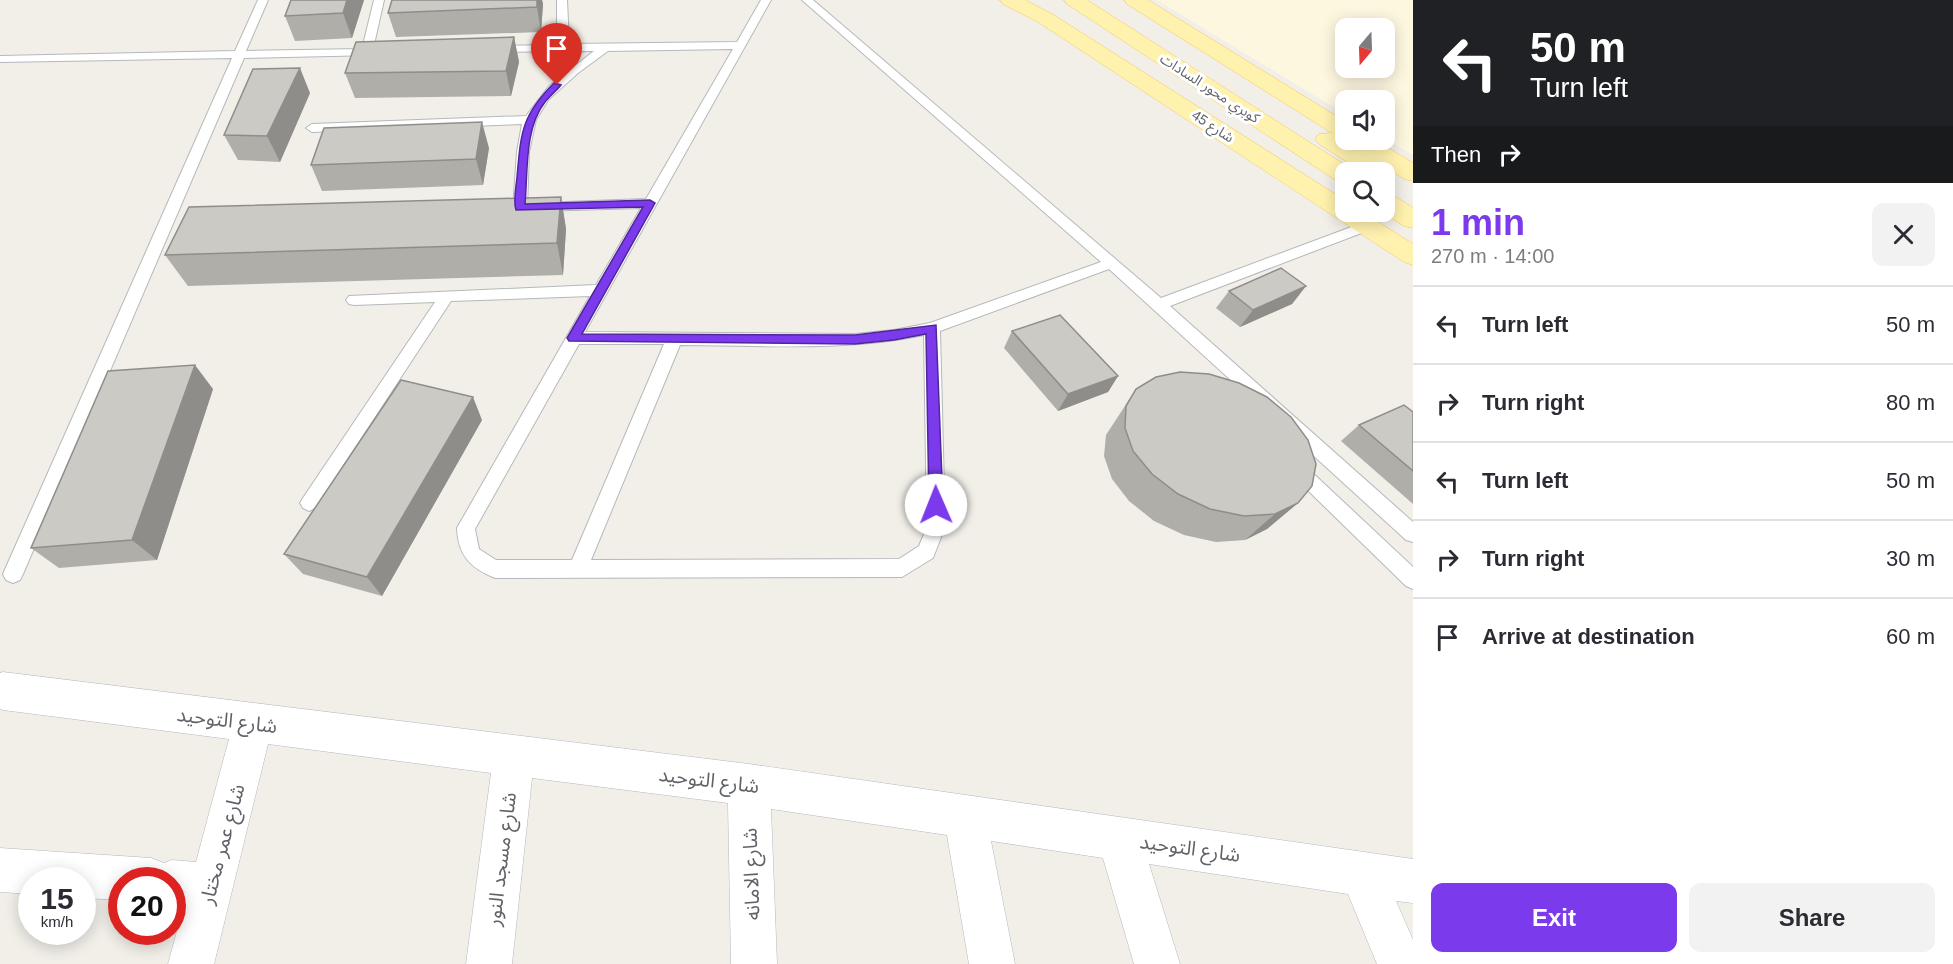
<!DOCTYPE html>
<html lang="en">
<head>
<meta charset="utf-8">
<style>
	body { margin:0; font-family:Helvetica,"Noto Sans Arabic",sans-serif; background:#f2f2f3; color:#2b2b33; height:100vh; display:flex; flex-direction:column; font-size:22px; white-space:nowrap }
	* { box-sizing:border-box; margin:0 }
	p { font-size:20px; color:#7c7c81 }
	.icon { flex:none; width:33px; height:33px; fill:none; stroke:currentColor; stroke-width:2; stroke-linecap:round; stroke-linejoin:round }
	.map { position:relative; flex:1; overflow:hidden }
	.side { display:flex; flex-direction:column; background:#fff; width:540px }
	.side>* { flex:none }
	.hud { background:#202124; color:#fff; overflow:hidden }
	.needle { width:39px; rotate:199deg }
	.tools { position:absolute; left:1335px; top:18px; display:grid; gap:12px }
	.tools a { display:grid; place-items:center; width:60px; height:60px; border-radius:12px; background:#fff; box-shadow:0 3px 15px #0003; font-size:30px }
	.speed { position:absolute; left:18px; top:867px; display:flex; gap:12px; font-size:30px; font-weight:700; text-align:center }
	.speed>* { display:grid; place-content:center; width:78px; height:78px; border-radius:50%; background:#fff; box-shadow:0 3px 15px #0003; line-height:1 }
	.speed small { font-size:15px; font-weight:400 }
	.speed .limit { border:9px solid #d22; background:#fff; color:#111 }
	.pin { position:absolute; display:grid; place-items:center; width:51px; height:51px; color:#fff; margin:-62px -26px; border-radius:50% 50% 50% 0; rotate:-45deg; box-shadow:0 0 6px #0007 }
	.pin .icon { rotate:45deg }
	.me { position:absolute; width:66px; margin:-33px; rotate:359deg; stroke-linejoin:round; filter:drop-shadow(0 0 4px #0008) }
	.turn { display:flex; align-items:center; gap:21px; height:126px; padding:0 18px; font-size:27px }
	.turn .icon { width:78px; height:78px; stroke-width:2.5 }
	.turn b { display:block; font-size:42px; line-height:51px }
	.then { display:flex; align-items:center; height:57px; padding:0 18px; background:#0003; gap:12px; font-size:22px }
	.round { display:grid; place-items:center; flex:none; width:63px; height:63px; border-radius:12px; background:#f2f2f3 }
	.summary { display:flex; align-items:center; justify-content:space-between; height:102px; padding:0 18px }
	h1 { font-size:36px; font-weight:700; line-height:45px; color:#7c3aed }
	.action { display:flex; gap:12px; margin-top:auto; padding:12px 18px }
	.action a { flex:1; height:69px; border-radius:12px; background:#7c3aed; color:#fff; font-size:24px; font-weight:700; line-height:69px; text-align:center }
	.action a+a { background:#f2f2f3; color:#2b2b33 }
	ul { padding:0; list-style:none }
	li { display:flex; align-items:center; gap:18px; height:78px; padding:0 18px; border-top:2px solid #e1e1e2 }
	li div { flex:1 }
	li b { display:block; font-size:22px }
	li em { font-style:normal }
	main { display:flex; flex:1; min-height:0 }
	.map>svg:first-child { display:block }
	.commercial { fill:#fef7e0; fill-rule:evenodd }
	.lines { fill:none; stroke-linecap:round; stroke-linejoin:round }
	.lane-casing { stroke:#b5b8bc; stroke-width:2 }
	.street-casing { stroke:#b5b8bc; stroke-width:1 }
	.primary-casing { stroke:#f2c960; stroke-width:1 }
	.lane { fill:#fff; fill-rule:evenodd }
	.street { fill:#fff; fill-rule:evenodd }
	.primary { fill:#fff2af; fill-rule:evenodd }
	.wall { fill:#afaea9 }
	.shaded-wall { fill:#8f8d8a }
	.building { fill:#cccac5; stroke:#8f8d8a; stroke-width:1.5 }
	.route { fill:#7c3aed; stroke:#51269a; stroke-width:1.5 }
	.labels { text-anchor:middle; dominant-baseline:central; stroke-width:6; stroke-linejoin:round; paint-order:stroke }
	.far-street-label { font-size:14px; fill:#5f6368; stroke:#fff }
	.near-street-label { font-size:20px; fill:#5f6368; stroke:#fff }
</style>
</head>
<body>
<main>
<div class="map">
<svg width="1413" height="964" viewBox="0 0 1413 964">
	<rect width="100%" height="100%" fill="#f1efe8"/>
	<path class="commercial" d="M 1157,0 L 1413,0 L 1413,155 L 1385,138 L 1384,100 L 1346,100 L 1345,114 ZM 1346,28 L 1384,28 L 1384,68 L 1346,68 Z"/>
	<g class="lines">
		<g class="lane-casing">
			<path id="lane" d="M 258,0 L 268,0 L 246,51 L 362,49 L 374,0 L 384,0 L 373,49 L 382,52 L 376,55 L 244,58 L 23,574 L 20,580 L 13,583 L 6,580 L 3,574 L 232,58 L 0,62 L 0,56 L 235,51 Z
				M 557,0 L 567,0 L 569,44 L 737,42 L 761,0 L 771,0 L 585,332 L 855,334 L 894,330 L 930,323 L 1101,262 L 802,0 L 813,0 L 1161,298 L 1362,223 L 1372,223 L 1374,226 L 1372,229 L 1170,306 L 1413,522 L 1413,542 L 1406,540 L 1109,269 L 940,331 L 945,527 L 933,558 L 902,577 L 495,578 C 470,568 458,555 457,528 L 590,296 L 451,301 L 315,508 L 309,511 L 303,508 L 300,503 L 303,498 L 435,302 L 354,305 L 349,304 L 346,300 L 349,296 L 596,285 L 641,208 L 538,211 L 531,207 L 538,203 L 646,199 L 733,49 L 608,51 L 578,73 L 548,100 L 536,120 L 529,152 L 527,208 L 520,212 L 513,208 L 517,152 L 522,124 L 312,132 L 306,128 L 312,124 L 526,116 L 549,86 L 594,51 L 494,52 L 488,49 L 494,46 L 557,45 ZM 924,335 L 927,527 L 919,546 L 899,559 L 591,560 L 680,345 C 761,345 844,352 924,335 ZM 579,344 L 664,344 L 572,560 L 496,560 L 479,549 L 475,529 Z
				M 1296,461 L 1302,463 L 1413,567 L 1413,589 L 1406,586 L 1290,473 L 1287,468 L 1290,463 Z"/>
		</g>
		<g class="street-casing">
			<path id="street" d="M 3,672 L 749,764 L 1413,859 L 1413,903 L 1396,901 L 1413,940 L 1413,964 L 1377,964 L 1348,894 L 1149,864 L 1180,964 L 1134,964 L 1103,858 L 991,841 L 1015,964 L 969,964 L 947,835 L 771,809 L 777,964 L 731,964 L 728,803 L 532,778 L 512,964 L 466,964 L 491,773 L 268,744 L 214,964 L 168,964 L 184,905 L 172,904 L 172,880 L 122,880 L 122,900 L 82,898 L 82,880 L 32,880 L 32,894 L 0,892 L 0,848 L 151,858 L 164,863 L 172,860 L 196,862 L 229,739 L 3,710 L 0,709 L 0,673 Z"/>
		</g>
		<g class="primary-casing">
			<path id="primary" d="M 1000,0 L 1025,0 L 1052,14 L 1346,201 L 1346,212 L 1362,212 L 1413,244 L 1413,265 L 1404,262 L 1038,22 L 1003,4 Z
				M 1064,0 L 1087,0 L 1356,172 L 1346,172 L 1346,183 L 1337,181 L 1067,4 Z
				M 1124,0 L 1148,0 L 1346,122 L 1346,139 L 1341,138 L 1354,146 L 1352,143 L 1355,140 L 1375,140 L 1413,163 L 1413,181 L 1404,179 L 1390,170 L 1391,172 L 1384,178 L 1384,172 L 1363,172 L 1319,144 L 1315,139 L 1319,134 L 1332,133 L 1127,4 Z
				M 1384,193 L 1393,195 L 1413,208 L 1413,228 L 1404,226 L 1382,212 L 1384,212 Z"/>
		</g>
		<use href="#lane" class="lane"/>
		<use href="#street" class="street"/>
		<use href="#primary" class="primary"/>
	</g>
	<path class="wall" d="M 291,0 L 364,0 L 352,38 L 295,41 L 285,16 Z
		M 392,0 L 542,0 L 543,4 L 541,32 L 396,37 L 388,13 Z
		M 514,37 L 519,62 L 511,96 L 355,98 L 345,73 Z
		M 310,93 L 280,162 L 238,160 L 224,135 Z
		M 489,148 L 483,185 L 322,191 L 311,165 Z
		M 561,197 L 566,229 L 563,275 L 188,286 L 165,255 Z
		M 1306,286 L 1292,304 L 1240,327 L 1216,308 L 1229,291 Z
		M 1012,331 L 1118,376 L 1108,392 L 1058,411 L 1004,348 Z
		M 213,389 L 157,560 L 59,568 L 31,548 Z
		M 1136,389 L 1298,503 L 1267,529 L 1245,540 L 1216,542 L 1184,535 L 1154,521 L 1129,501 L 1112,479 L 1104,456 L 1106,435 Z
		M 1413,412 L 1413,504 L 1341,441 L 1359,425 Z
		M 482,420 L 382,596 L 303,574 L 284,554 Z"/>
	<path class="shaded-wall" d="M 347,0 L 364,0 L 352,38 L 343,13 Z
		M 537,0 L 542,0 L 543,4 L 541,32 L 537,7 Z
		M 514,37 L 519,62 L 511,96 L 506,71 Z
		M 300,68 L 310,93 L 280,162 L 267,136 Z
		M 482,122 L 489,148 L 483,185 L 476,159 Z
		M 561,197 L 566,229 L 563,275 L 557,243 Z
		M 1306,286 L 1292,304 L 1240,327 L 1253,310 Z
		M 195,365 L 213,389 L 157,560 L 132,540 Z
		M 1118,376 L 1108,392 L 1058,411 L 1068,394 Z
		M 473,397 L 482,420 L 382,596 L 367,577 Z
		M 1298,503 L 1267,529 L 1245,540 L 1275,514 Z"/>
	<path class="building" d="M 291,0 L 347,0 L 343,13 L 285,16 Z
		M 392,0 L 537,0 L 537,7 L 388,13 Z
		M 514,37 L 506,71 L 345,73 L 356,42 Z
		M 300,68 L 267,136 L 224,135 L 253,69 Z
		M 482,122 L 476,159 L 311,165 L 324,128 Z
		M 561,197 L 557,243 L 165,255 L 189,207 Z
		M 1281,268 L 1306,286 L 1253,310 L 1229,291 Z
		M 1060,315 L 1118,376 L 1068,394 L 1012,331 Z
		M 195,365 L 132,540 L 31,548 L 108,371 Z
		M 1180,372 L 1209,374 L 1239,383 L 1267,397 L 1291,417 L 1308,440 L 1316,464 L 1312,486 L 1298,503 L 1275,514 L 1244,516 L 1210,509 L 1178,494 L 1152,474 L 1133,451 L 1125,428 L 1126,406 L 1136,389 L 1156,377 Z
		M 401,380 L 473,397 L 367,577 L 284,554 Z
		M 1404,405 L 1413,412 L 1413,471 L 1359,425 Z"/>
	<path class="route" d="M 554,83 L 561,85 C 556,91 550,96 545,102 C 524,129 528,172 525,204 L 650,200 L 655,203 L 582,334 L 855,335 L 936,325 L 943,505 L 941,509 L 931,509 L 929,505 L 926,334 L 894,340 L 855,344 L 569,341 L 567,338 L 643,207 L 516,210 C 513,201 516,188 517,177 C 521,133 521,116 554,83 Z"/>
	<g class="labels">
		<g class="far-street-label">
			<text transform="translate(1210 88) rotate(33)">كوبري محور السادات</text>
			<text transform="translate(1213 126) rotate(33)">شارع 45</text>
		</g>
		<g class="near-street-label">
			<text transform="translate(227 720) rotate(7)">شارع التوحيد</text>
			<text transform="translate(709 780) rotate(7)">شارع التوحيد</text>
			<text transform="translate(222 844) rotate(-75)">شارع عمر مختار</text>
			<text transform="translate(1190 848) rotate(8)">شارع التوحيد</text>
			<text transform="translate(501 859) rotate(-83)">شارع مسجد النور</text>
			<text transform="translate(751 874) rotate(-92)">شارع الامانه</text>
		</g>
	</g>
</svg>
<div class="tools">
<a><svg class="needle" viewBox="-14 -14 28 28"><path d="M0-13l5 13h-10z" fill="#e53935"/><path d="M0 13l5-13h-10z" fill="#7c7c81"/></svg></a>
<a><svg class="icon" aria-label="sound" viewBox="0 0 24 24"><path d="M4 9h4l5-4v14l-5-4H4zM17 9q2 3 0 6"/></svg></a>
<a><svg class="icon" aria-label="search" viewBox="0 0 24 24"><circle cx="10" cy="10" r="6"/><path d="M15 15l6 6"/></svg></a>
</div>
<div class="speed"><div>15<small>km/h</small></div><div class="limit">20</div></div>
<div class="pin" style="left:557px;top:85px;background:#d93025"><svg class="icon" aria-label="arrive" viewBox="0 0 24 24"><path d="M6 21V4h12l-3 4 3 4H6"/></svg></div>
<svg class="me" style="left:936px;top:505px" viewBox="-20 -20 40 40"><circle r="19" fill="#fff"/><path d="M0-13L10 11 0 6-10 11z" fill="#7c3aed"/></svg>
</div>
<section class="side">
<div class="hud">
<div class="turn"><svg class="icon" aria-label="left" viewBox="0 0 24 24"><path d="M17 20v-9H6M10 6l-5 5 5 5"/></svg><div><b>50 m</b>Turn left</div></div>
<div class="then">Then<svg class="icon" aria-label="right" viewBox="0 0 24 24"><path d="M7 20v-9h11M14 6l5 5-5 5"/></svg></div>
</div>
<div class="summary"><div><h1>1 min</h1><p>270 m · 14:00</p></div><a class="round"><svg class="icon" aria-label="close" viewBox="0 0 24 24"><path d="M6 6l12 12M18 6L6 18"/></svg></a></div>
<ul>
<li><svg class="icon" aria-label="left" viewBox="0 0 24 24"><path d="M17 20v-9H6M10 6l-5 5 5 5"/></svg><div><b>Turn left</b></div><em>50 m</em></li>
<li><svg class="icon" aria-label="right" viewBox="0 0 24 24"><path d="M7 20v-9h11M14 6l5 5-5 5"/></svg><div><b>Turn right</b></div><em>80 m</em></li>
<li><svg class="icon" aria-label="left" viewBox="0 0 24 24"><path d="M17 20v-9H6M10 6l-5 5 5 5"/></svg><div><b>Turn left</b></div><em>50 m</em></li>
<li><svg class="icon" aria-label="right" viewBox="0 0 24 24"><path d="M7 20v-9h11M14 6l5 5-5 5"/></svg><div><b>Turn right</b></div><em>30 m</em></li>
<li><svg class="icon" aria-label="arrive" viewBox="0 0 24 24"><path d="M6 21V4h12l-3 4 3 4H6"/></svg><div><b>Arrive at destination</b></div><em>60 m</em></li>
</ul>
<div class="action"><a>Exit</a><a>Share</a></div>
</section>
</main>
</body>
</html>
